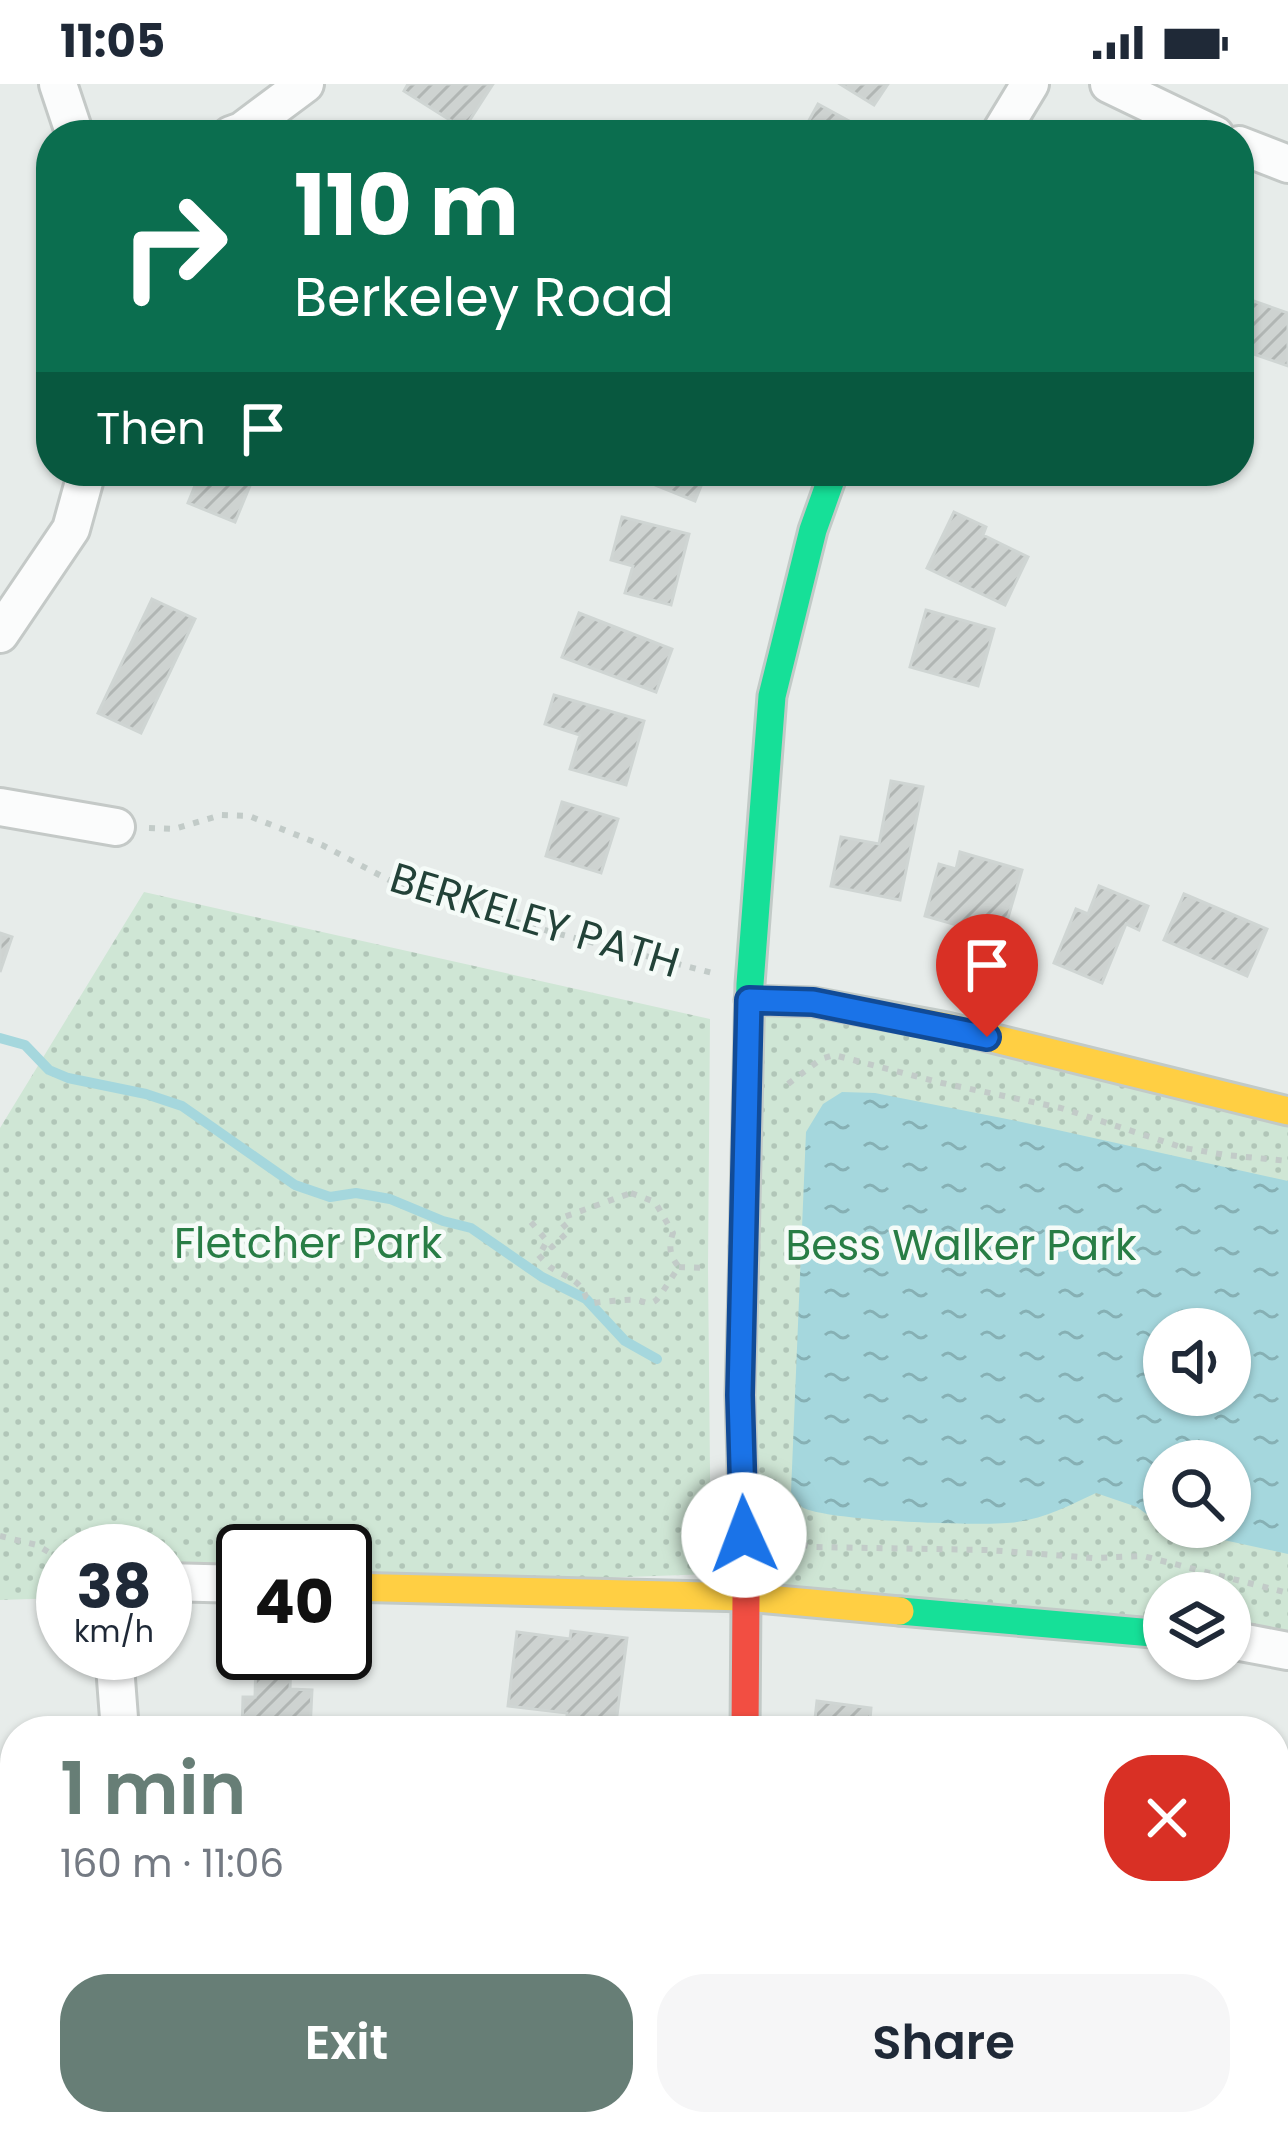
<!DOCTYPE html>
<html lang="en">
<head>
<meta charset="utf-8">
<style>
	body { margin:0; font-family:Poppins,sans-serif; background:#f6f6f7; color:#1f2937; height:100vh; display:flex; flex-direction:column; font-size:45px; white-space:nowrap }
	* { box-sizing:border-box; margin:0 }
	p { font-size:39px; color:#747a83 }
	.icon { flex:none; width:66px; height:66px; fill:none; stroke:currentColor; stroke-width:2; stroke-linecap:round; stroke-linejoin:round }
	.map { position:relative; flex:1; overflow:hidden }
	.side { position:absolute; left:0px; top:1632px; width:1290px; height:420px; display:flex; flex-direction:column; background:#fff; border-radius:48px 48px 0 0; box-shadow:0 3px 9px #0004 }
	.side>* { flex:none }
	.hud { position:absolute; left:36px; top:36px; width:1218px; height:366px; border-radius:48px; box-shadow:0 3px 9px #0004; background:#0b6e4f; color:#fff; overflow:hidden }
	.fabs { position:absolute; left:1143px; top:1224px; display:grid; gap:24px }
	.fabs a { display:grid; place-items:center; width:108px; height:108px; border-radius:50%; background:#fff; box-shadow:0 3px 9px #0004; font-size:60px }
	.speed { position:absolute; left:36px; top:1440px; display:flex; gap:24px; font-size:60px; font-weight:700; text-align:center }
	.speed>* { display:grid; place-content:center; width:156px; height:156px; border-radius:50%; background:#fff; box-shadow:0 3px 9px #0004; line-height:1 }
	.speed small { font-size:30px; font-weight:400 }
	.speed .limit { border:6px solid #111; border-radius:18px; background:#fff; color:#111 }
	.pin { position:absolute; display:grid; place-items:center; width:102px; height:102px; color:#fff; margin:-123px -51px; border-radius:50% 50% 50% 0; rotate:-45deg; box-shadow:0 0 12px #0007 }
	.pin .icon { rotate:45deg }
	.me { position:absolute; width:132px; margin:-66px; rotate:358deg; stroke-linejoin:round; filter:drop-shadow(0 0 9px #0008) }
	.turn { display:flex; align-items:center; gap:42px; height:252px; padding:0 60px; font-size:54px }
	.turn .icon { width:156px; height:156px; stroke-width:2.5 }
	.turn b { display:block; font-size:84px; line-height:102px }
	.then { display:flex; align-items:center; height:114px; padding:0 60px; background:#0003; gap:24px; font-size:45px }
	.round { display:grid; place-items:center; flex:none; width:126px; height:126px; border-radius:48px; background:#f6f6f7 }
	.overview { display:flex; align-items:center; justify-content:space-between; height:204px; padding:0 60px }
	h1 { font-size:72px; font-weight:600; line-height:90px; color:#677e76 }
	.button { display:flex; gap:24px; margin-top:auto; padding:24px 60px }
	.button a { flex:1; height:138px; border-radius:48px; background:#677e76; color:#fff; font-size:48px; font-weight:600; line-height:138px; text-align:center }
	.button a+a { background:#f6f6f7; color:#1f2937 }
	.status { display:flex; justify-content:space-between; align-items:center; height:84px; padding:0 60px; background:#fff; direction:ltr }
	.status svg { height:33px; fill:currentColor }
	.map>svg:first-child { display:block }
	.park { fill:url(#park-dots); fill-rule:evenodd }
	.water { fill:url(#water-ripples); fill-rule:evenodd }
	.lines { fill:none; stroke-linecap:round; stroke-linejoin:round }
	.stream { stroke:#a5d7dd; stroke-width:10 }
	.building { fill:url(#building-hatch); stroke:#cfd5d3; stroke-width:3 }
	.street-casing { stroke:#c4c9c7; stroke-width:42 }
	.fast-casing { stroke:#c2cac7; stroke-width:33 }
	.slow-casing { stroke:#c2cac7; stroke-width:33 }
	.jam-casing { stroke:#c2cac7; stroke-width:33 }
	.path { stroke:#c2cbc8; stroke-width:6; stroke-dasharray:6 9; stroke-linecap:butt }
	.street { stroke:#fbfcfc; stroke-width:36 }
	.fast { stroke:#16e098; stroke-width:27 }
	.slow { stroke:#ffcf43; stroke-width:27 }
	.jam { stroke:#f24e42; stroke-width:27 }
	.route-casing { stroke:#114b97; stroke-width:30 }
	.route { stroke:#1a73e8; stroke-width:21 }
	.labels { text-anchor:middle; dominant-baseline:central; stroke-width:9; stroke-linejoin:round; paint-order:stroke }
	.street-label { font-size:42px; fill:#224238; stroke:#f5fbf8 }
	.park-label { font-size:42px; fill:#287d45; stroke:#f5fbf8 }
</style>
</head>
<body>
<div class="status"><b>11:05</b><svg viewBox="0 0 49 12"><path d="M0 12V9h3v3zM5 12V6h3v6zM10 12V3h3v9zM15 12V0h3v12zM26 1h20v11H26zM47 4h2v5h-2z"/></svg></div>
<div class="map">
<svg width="1288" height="2052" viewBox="0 0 1288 2052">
	<defs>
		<pattern id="park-dots" width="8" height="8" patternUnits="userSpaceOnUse" patternTransform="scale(3)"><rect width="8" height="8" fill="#cfe6d5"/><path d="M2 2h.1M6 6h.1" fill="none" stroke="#b1c6b8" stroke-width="1.8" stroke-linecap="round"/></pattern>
		<pattern id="water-ripples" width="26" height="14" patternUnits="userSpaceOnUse" patternTransform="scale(3)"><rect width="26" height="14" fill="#a5d7dd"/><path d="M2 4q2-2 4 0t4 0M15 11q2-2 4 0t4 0" fill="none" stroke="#86b0b4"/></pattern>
		<pattern id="building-hatch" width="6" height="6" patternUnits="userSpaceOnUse" patternTransform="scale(3)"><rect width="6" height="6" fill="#ced3d1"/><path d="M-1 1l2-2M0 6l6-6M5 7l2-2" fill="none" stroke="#b1b6b4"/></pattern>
	</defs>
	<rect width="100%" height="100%" fill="#e7ecea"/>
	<path class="park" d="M 144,808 L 710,935 L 708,1183 L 711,1490 L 345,1503 L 345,1467 L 243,1467 L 243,1507 L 165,1510 L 165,1467 L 63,1467 L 63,1514 L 0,1516 L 0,1044 Z
		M 749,903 L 1288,1022 L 1288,1577 L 1230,1568 L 1230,1509 L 1164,1509 L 1164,1559 L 728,1494 ZM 1164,1245 L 1230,1245 L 1230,1311 L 1164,1311 ZM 1164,1377 L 1230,1377 L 1230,1443 L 1164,1443 Z"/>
	<path class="water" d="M 842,1008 L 875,1009 L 1017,1037 L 1288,1097 L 1288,1470 L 1164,1443 L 1230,1443 L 1230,1377 L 1164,1377 L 1164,1443 L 1137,1423 L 1096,1409 C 1070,1421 1046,1434 1017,1438 C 988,1443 823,1437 802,1423 C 800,1421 793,1410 791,1408 L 806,1048 L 823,1020 ZM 1164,1245 L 1230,1245 L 1230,1311 L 1164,1311 Z"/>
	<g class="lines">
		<path class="stream" d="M 0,954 L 25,961 L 49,986 L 68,994 L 146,1010 L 182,1022 L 295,1101 L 330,1113 L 356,1109 L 390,1115 L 443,1137 L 471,1144 L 542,1193 L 586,1215 L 625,1257 L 657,1275"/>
	</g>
	<path class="building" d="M 408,0 L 493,0 L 464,45 L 404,7 Z
		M 840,0 L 888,0 L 874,21 Z
		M 818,20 L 862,44 L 858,51 L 801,51 Z
		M 1239,212 L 1288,229 L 1288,282 L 1239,265 Z
		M 201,387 L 256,387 L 235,438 L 188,419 Z
		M 654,387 L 707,387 L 695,417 L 650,399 Z
		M 954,428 L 986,443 L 983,451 L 1028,473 L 1005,521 L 927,484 Z
		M 622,433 L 689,450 L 671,521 L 625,509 L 633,482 L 611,476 Z
		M 152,515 L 195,535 L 141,649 L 98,629 Z
		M 926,526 L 994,545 L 978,602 L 910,583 Z
		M 579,529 L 672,565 L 656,608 L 562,573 Z
		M 554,611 L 644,637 L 626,701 L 570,685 L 580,651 L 545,640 Z
		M 891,697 L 923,703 L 900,816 L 831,802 L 841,753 L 879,760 Z
		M 562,718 L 618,735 L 601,789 L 546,772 Z
		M 960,768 L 1022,786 L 1002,854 L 925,832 L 939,780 L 956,785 Z
		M 1099,802 L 1148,822 L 1139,846 L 1126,840 L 1102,899 L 1054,879 L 1076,825 L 1088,830 Z
		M 1184,810 L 1267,845 L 1247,892 L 1164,856 Z
		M 0,849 L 12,853 L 0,888 Z
		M 571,1547 L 627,1554 L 616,1639 L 567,1633 L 567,1629 L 508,1622 L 517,1548 L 570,1555 Z
		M 256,1574 L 291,1576 L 290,1605 L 312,1606 L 310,1647 L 242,1647 L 243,1613 L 255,1613 Z
		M 817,1617 L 871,1624 L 869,1647 L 800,1647 L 801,1634 L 815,1635 Z
		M 0,1731 L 15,1732 L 15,1859 L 0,1859 Z
		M 0,1928 L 15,1930 L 7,2008 L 0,2008 Z
		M 564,2037 L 625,2037 L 624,2052 L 513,2052 L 514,2044 L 563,2047 Z
		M 866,2037 L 893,2037 L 957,2046 L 956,2052 L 864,2052 Z"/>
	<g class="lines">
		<g class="street-casing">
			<path id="street" d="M 58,0 L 75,51
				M 1109,0 L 1215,51
				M 231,51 L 242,47 L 305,0
				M 999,51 L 1030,0
				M 1239,61 L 1288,80
				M 0,550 L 71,445 L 87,387
				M 0,723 L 116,743
				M 165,1498 L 243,1500
				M 1230,1556 L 1288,1567
				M 114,1569 L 120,1647
				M 743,2052 L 743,2037"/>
		</g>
		<g class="fast-casing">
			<path id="fast" d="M 744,1163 L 750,900 L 772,612 L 813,446 L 834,387
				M 900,1527 L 1164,1550"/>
		</g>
		<g class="slow-casing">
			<path id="slow" d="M 749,916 L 813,918 L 947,943 L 1288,1027
				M 345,1503 L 746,1513 L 900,1527"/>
		</g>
		<g class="jam-casing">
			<path id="jam" d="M 744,1163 L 740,1311 L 746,1513 L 745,1647"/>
		</g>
		<path class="path" d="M 149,744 L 174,745 L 221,731 L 249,732 L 322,761 L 412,808 L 559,850 L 713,889
			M 788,1000 L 821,975 L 834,971 L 942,999 L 1061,1024 L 1184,1064 L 1226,1071 L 1288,1077
			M 631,1109 L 655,1118 L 673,1149 C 668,1162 670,1173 679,1183 C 674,1189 659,1215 655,1217 C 647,1222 643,1216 635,1216 C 629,1215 599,1218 594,1219 L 586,1213 C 580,1195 565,1193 550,1183 C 548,1181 538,1171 537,1169 L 542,1166 L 547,1157 L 552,1163 L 569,1147 L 562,1139 L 564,1133 Z
			M 531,1138 L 547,1157
			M 679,1183 L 705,1184
			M 0,1452 L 37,1461 L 63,1477
			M 787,1458 L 814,1463 L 988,1466 L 1093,1474 L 1143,1472 L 1288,1509"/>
		<use href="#street" class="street"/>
		<use href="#fast" class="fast"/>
		<use href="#slow" class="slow"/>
		<use href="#jam" class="jam"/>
	</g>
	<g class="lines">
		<g class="route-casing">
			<path id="route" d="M 744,1451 L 740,1311 L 749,916 L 813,918 L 987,953"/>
		</g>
		<use href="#route" class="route"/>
	</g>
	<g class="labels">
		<g class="street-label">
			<text transform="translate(535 836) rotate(17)">BERKELEY PATH</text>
		</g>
		<g class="park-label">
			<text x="308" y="1159">Fletcher Park</text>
			<text x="961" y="1161">Bess Walker Park</text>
		</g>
	</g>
</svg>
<div class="fabs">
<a><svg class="icon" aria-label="sound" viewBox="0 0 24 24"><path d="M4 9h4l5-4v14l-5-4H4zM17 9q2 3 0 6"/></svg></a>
<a><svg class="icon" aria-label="search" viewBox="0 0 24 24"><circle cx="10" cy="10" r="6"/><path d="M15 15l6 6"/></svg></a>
<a><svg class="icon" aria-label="layers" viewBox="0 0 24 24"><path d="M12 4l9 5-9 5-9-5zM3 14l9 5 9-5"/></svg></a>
</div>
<div class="speed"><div>38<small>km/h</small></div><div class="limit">40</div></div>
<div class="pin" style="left:987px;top:953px;background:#d93025"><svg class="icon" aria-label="arrive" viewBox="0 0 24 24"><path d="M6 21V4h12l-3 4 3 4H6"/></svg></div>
<svg class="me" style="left:744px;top:1451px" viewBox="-20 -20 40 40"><circle r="19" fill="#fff"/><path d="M0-13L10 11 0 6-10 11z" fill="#1a73e8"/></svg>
<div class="hud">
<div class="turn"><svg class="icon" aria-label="right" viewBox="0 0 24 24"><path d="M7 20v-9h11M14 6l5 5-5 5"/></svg><div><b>110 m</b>Berkeley Road</div></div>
<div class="then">Then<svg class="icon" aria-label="arrive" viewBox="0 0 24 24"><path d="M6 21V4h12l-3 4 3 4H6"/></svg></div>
</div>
<section class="side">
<div class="overview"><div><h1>1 min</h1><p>160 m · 11:06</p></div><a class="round" style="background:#d93025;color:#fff"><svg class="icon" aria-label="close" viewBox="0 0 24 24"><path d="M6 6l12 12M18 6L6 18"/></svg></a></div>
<div class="button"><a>Exit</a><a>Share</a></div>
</section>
</div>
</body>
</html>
